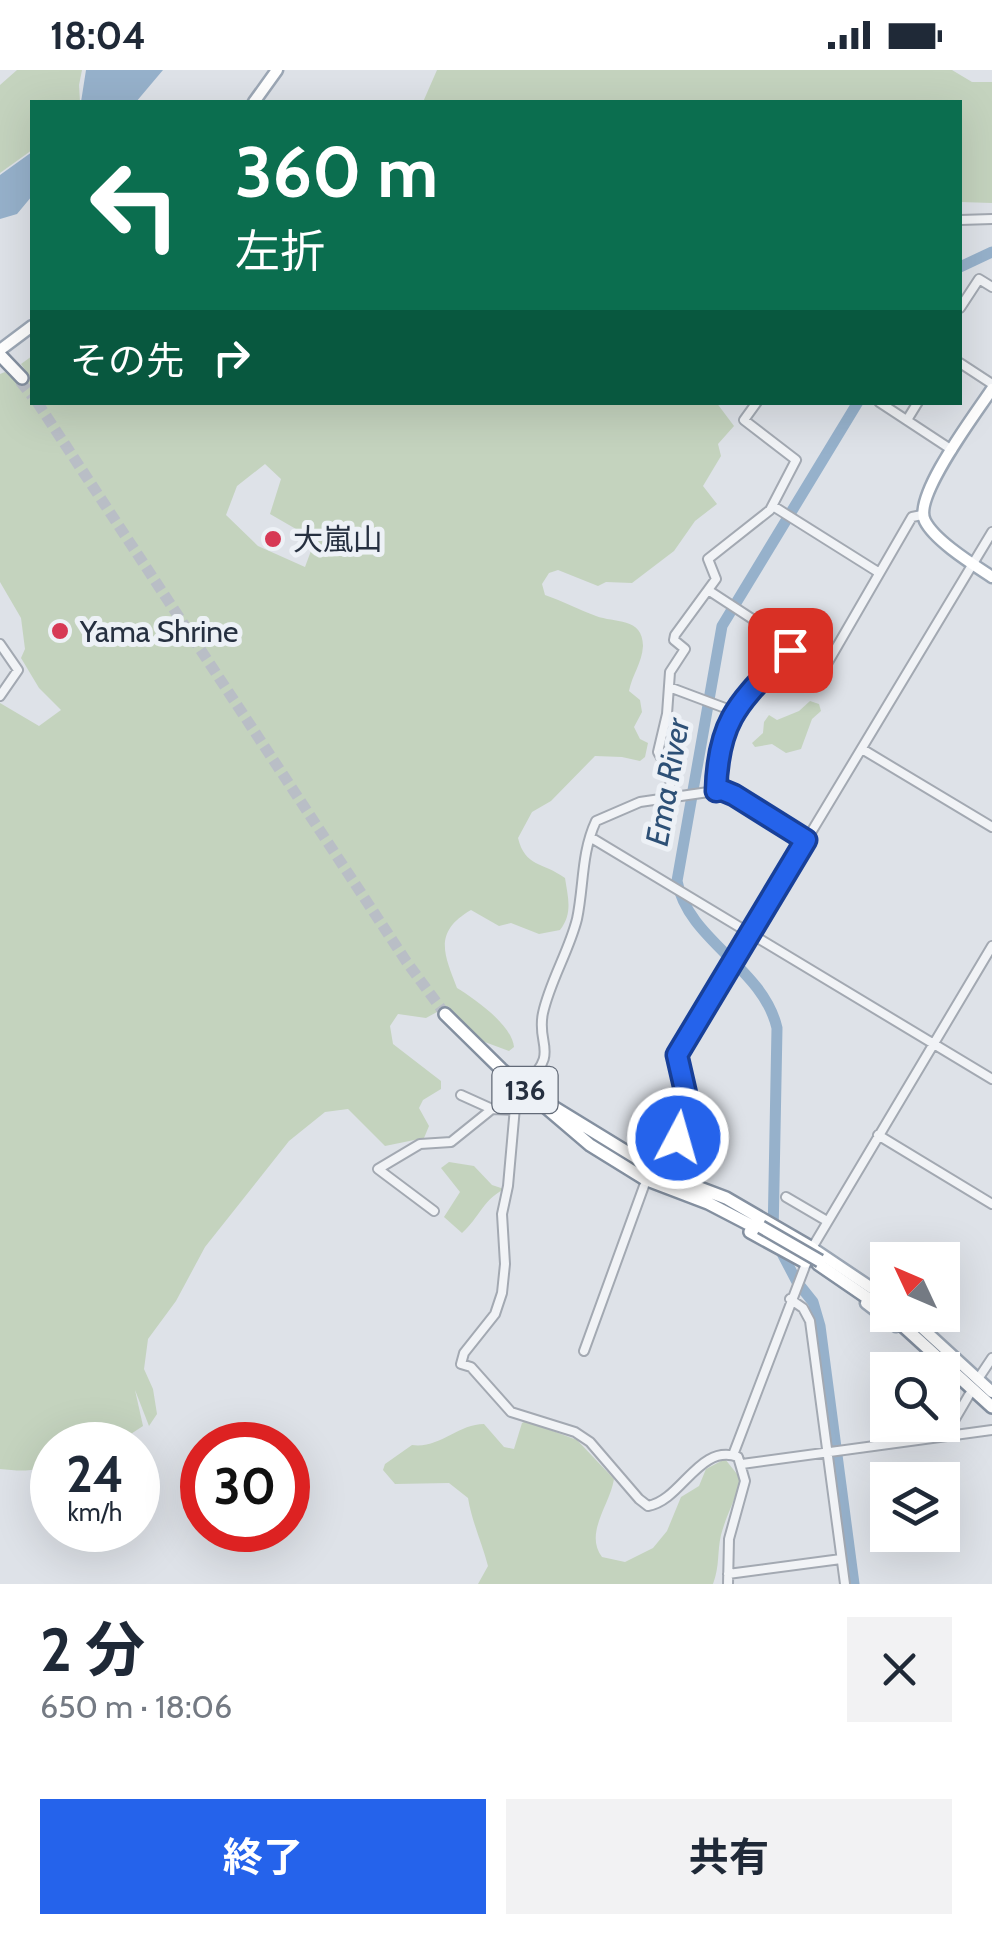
<!DOCTYPE html>
<html lang="ja">
<head>
<meta charset="utf-8">
<style>
	body { margin:0; font-family:Cabin,"Noto Sans JP",sans-serif; background:#f2f2f3; color:#1f2937; height:100vh; display:flex; flex-direction:column; font-size:38px; white-space:nowrap }
	* { box-sizing:border-box; margin:0 }
	p { font-size:32px; color:#747a83 }
	.icon { flex:none; width:55px; height:55px; fill:none; stroke:currentColor; stroke-width:2; stroke-linecap:round; stroke-linejoin:round }
	.map { position:relative; height:1514px; overflow:hidden }
	.details { display:flex; flex-direction:column; background:#fff; flex:1 }
	.details>* { flex:none }
	.banner { position:absolute; left:30px; top:30px; width:932px; height:305px; border-radius:0px; box-shadow:0 10px 40px #0002; background:#0b6e4f; color:#fff; overflow:hidden }
	.needle { width:65px; rotate:314deg }
	.tools { position:absolute; left:870px; top:1172px; display:grid; gap:20px }
	.tools a { display:grid; place-items:center; width:90px; height:90px; border-radius:0px; background:#fff; box-shadow:0 10px 40px #0002; font-size:50px }
	.speed { position:absolute; left:30px; top:1352px; display:flex; gap:20px; font-size:50px; font-weight:700; text-align:center }
	.speed>* { display:grid; place-content:center; width:130px; height:130px; border-radius:50%; background:#fff; box-shadow:0 10px 40px #0002; line-height:1 }
	.speed small { font-size:25px; font-weight:400 }
	.speed .limit { border:15px solid #d22; background:#fff; color:#111 }
	.pin { position:absolute; display:grid; place-items:center; width:85px; height:85px; color:#fff; margin:-42px; border-radius:20px; box-shadow:0 5px 15px #0006 }
	.me { position:absolute; width:110px; margin:-55px; rotate:6deg; stroke-linejoin:round; filter:drop-shadow(0 0 8px #0008) }
	.turn { display:flex; align-items:center; gap:35px; height:210px; padding:0 40px; font-size:45px }
	.turn .icon { width:130px; height:130px; stroke-width:2.5 }
	.turn b { display:block; font-size:70px; line-height:85px }
	.then { display:flex; align-items:center; height:95px; padding:0 40px; background:#0003; gap:20px; font-size:38px }
	.round { display:grid; place-items:center; flex:none; width:105px; height:105px; border-radius:0px; background:#f2f2f3 }
	.headline { display:flex; align-items:center; justify-content:space-between; height:170px; padding:0 40px }
	h1 { font-size:60px; font-weight:700; line-height:75px }
	.action { display:flex; gap:20px; margin-top:auto; padding:20px 40px }
	.action a { flex:1; height:115px; border-radius:0px; background:#2563eb; color:#fff; font-size:40px; font-weight:700; line-height:115px; text-align:center }
	.action a+a { background:#f2f2f3; color:#1f2937 }
	.status { display:flex; justify-content:space-between; align-items:center; height:70px; padding:0 50px; background:#fff; direction:ltr }
	.status svg { height:28px; fill:currentColor }
	.map>svg:first-child { display:block }
	.green { fill:#c4d3be; fill-rule:evenodd }
	.water { fill:#96b1cb }
	.lines { fill:none; stroke-linecap:round; stroke-linejoin:round }
	.river { stroke:#96b1cb; stroke-width:11 }
	.highway-tunnel { stroke:#b9bec6; stroke-width:11; stroke-dasharray:11 5.5; stroke-linecap:butt }
	.minor-casing { stroke:#a3a9b2; stroke-width:12 }
	.major-casing { stroke:#9ca7b5; stroke-width:15 }
	.highway-casing { stroke:#8490a0; stroke-width:16 }
	.minor { stroke:#f1f3f6; stroke-width:8 }
	.major { stroke:#fff; stroke-width:10 }
	.highway { stroke:#fff; stroke-width:11 }
	.highway-bridge-casing { stroke:#8490a0; stroke-width:16; stroke-linecap:butt }
	.highway-bridge { stroke:#fff; stroke-width:11 }
	.route-casing { stroke:#184099; stroke-width:25 }
	.route { stroke:#2563eb; stroke-width:18 }
	.poi-dot { fill:#d73955; stroke:#edf1f6; stroke-width:4 }
	.labels { text-anchor:middle; dominant-baseline:central; stroke-width:10; stroke-linejoin:round; paint-order:stroke }
	.shield { fill:#edf1f6; stroke:#626a77; stroke-width:2.5 }
	.shield-label { font-size:28px; font-weight:bold; fill:#263040 }
	.poi-label { font-size:30px; fill:#263040; stroke:#edf1f6; text-anchor:start }
	.water-label { font-size:32px; font-style:italic; fill:#2d5076; stroke:#edf1f6 }
</style>
</head>
<body>
<div class="status"><b>18:04</b><svg viewBox="0 0 49 12"><path d="M0 12V9h3v3zM5 12V6h3v6zM10 12V3h3v9zM15 12V0h3v12zM26 1h20v11H26zM47 4h2v5h-2z"/></svg></div>
<div class="map">
<svg width="992" height="1514" viewBox="0 0 992 1514">
	<rect width="100%" height="100%" fill="#dee2e8"/>
	<path class="green" d="M 17,0 L 82,0 L 79,15 L 80,32 L 32,32 L 32,80 L 0,103 L 0,15 Z
		M 437,0 L 952,0 L 972,12 L 992,12 L 992,133 L 960,132 L 960,32 L 423,32 Z
		M 32,286 L 32,332 L 716,332 L 734,356 L 718,374 L 721,386 L 703,416 L 717,434 L 695,451 L 674,481 L 632,513 L 606,512 L 598,516 L 558,500 L 549,503 L 542,514 L 545,525 C 563,531 579,540 596,546 C 614,553 643,547 643,576 C 642,593 632,605 629,621 L 640,630 L 642,642 L 634,657 L 640,669 L 648,673 L 645,687 L 640,691 L 622,687 L 595,686 L 551,731 L 532,742 L 518,768 C 525,797 543,792 565,808 C 568,828 573,843 560,860 L 539,864 L 511,853 L 499,856 L 471,840 C 433,862 444,884 457,918 C 475,929 512,955 514,977 L 509,981 L 482,971 L 448,936 L 426,948 L 398,944 L 390,956 L 393,974 L 441,1011 L 441,1019 L 423,1030 L 419,1038 L 429,1056 L 424,1068 L 385,1076 L 348,1039 L 325,1042 L 289,1071 L 205,1177 L 176,1231 L 148,1269 L 144,1299 L 153,1319 L 157,1344 L 149,1356 L 135,1320 L 143,1356 L 114,1375 L 52,1375 C 52,1406 23,1401 0,1399 L 0,633 L 39,656 L 61,640 L 39,618 L 21,588 L 25,579 L 21,548 L 0,512 L 0,304 L 5,302 L 16,312 L 26,301 L 21,294 ZM 265,394 L 281,409 L 270,444 L 315,470 L 305,497 L 258,476 L 226,445 L 237,416 Z
		M 810,631 L 819,634 L 821,641 L 812,649 L 801,679 L 786,683 L 772,674 L 755,677 L 752,673 L 763,663 L 764,652 L 769,645 L 777,650 L 799,641 Z
		M 449,1092 L 474,1096 L 492,1115 L 504,1119 C 481,1132 480,1147 462,1163 L 444,1147 L 460,1122 L 441,1098 Z
		M 526,1351 L 577,1370 L 614,1409 C 610,1435 584,1463 602,1487 L 625,1492 L 653,1478 L 667,1461 L 681,1427 L 699,1416 L 706,1399 L 725,1389 L 741,1409 C 736,1428 726,1446 721,1465 C 717,1482 720,1495 713,1514 L 478,1514 L 488,1496 C 482,1473 472,1452 468,1428 L 449,1413 L 395,1414 L 383,1400 L 385,1394 L 412,1375 C 439,1379 458,1354 484,1354 L 504,1377 L 514,1379 L 522,1353 Z"/>
	<path class="water" d="M 86,0 L 163,0 L 136,32 L 81,32 Z
		M 32,82 L 32,126 L 17,144 L 0,149 L 0,105 Z"/>
	<g class="lines">
		<path class="river" d="M 960,197 L 992,182
			M 854,1514 L 820,1256 L 813,1232 L 797,1212 L 773,1166 L 777,958 C 763,897 688,871 677,811 L 722,556 L 858,332"/>
		<path class="highway-tunnel" d="M 20,311 L 32,326
			M 37,332 L 406,891 L 445,944"/>
		<g class="minor-casing">
			<path id="minor" d="M 960,150 L 992,149
				M 960,238 L 979,209 L 992,217
				M 960,293 L 992,314
				M 879,332 L 952,380
				M 907,350 L 918,332
				M 773,436 L 878,502
				M 708,520 L 757,552
				M 0,574 L 18,600 L 0,626
				M 824,599 L 912,447 L 922,445
				M 669,617 L 733,641
				M 862,679 L 992,757
				M 715,721 C 719,645 741,631 790,579
				M 667,727 L 672,707 L 658,682 L 667,644 L 670,602 L 685,579 L 674,570 L 675,565 L 716,509 L 708,489 L 770,440 L 796,390 L 744,350 L 757,332
				M 590,767 L 992,1009
				M 526,1013 C 560,982 536,975 543,943 C 550,911 569,881 577,849 C 584,816 581,783 596,751 L 640,732 L 722,720 L 806,770
				M 519,1021 L 516,1026 L 508,1116 L 502,1144 L 505,1194 L 502,1223 L 495,1244 L 464,1283 L 461,1294 L 471,1297 L 511,1342 L 575,1362 L 590,1372 L 639,1429 L 648,1436 C 682,1430 699,1373 738,1387 L 745,1411 L 729,1469 L 728,1514
				M 461,1025 L 492,1039
				M 878,1065 L 992,1134
				M 658,1091 L 675,1075 L 687,1040 L 677,985 L 992,462
				M 786,1127 L 827,1151
				M 434,1141 L 378,1099 L 420,1074 L 451,1072 L 492,1039 L 515,1040
				M 790,1229 L 803,1238 L 810,1251 L 845,1514
				M 584,1281 L 644,1116
				M 980,1306 L 992,1288
				M 945,1366 L 969,1325
				M 733,1385 L 812,1178 L 992,876
				M 742,1394 L 992,1360
				M 728,1504 L 841,1489"/>
		</g>
		<g class="major-casing">
			<path id="major" d="M 254,32 L 277,0
				M 0,280 L 32,256
				M 992,319 C 977,342 912,427 925,451 C 935,471 974,495 992,507
				M 812,1178 L 888,1229
				M 866,1233 L 896,1256
				M 908,1245 L 992,1322"/>
		</g>
		<g class="highway-casing">
			<path id="highway" d="M 0,285 L 22,308
				M 445,944 L 501,999 L 590,1075 L 645,1109 L 708,1133 L 760,1160
				M 555,1038 L 684,1117
				M 681,1111 L 726,1128 L 812,1178
				M 750,1162 L 805,1192
				M 818,1194 L 888,1242
				M 891,1245 L 992,1337"/>
		</g>
		<use href="#minor" class="minor"/>
		<use href="#major" class="major"/>
		<use href="#highway" class="highway"/>
		<g class="highway-bridge-casing">
			<path id="highway-bridge" d="M 761,1157 L 820,1191"/>
		</g>
		<use href="#highway-bridge" class="highway-bridge"/>
	</g>
	<g class="lines">
		<g class="route-casing">
			<path id="route" d="M 678,1068 L 688,1033 L 677,985 L 806,770 L 734,725 L 722,720 L 716,721 C 718,646 742,630 790,580"/>
		</g>
		<use href="#route" class="route"/>
	</g>
	<g class="poi-dot">
		<circle cx="273" cy="469" r="10"/>
		<circle cx="60" cy="561" r="10"/>
	</g>
	<g class="labels">
		<rect class="shield" x="492.5" y="997" width="65" height="46" rx="8"/>
		<g class="shield-label">
			<text x="525" y="1020">136</text>
		</g>
		<g class="poi-label">
			<text x="293" y="469">大嵐山</text>
			<text x="80" y="561">Yama Shrine</text>
		</g>
		<g class="water-label">
			<text transform="translate(667 712) rotate(-80)">Ema River</text>
		</g>
	</g>
</svg>
<div class="tools">
<a><svg class="needle" viewBox="-14 -14 28 28"><path d="M0-13l5 13h-10z" fill="#e53935"/><path d="M0 13l5-13h-10z" fill="#747a83"/></svg></a>
<a><svg class="icon" aria-label="search" viewBox="0 0 24 24"><circle cx="10" cy="10" r="6"/><path d="M15 15l6 6"/></svg></a>
<a><svg class="icon" aria-label="layers" viewBox="0 0 24 24"><path d="M12 4l9 5-9 5-9-5zM3 14l9 5 9-5"/></svg></a>
</div>
<div class="speed"><div>24<small>km/h</small></div><div class="limit">30</div></div>
<div class="pin" style="left:790px;top:580px;background:#d93025"><svg class="icon" aria-label="arrive" viewBox="0 0 24 24"><path d="M6 21V4h12l-3 4 3 4H6"/></svg></div>
<svg class="me" style="left:678px;top:1068px" viewBox="-20 -20 40 40"><circle r="17" fill="#2563eb" stroke="#fff" stroke-width="3"/><path d="M0-11L8 9 0 5-8 9z" fill="#fff"/></svg>
<div class="banner">
<div class="turn"><svg class="icon" aria-label="left" viewBox="0 0 24 24"><path d="M17 20v-9H6M10 6l-5 5 5 5"/></svg><div><b>360 m</b>左折</div></div>
<div class="then">その先<svg class="icon" aria-label="right" viewBox="0 0 24 24"><path d="M7 20v-9h11M14 6l5 5-5 5"/></svg></div>
</div>
</div>
<section class="details">
<div class="headline"><div><h1>2 分</h1><p>650 m · 18:06</p></div><a class="round"><svg class="icon" aria-label="close" viewBox="0 0 24 24"><path d="M6 6l12 12M18 6L6 18"/></svg></a></div>
<div class="action"><a>終了</a><a>共有</a></div>
</section>
</body>
</html>
